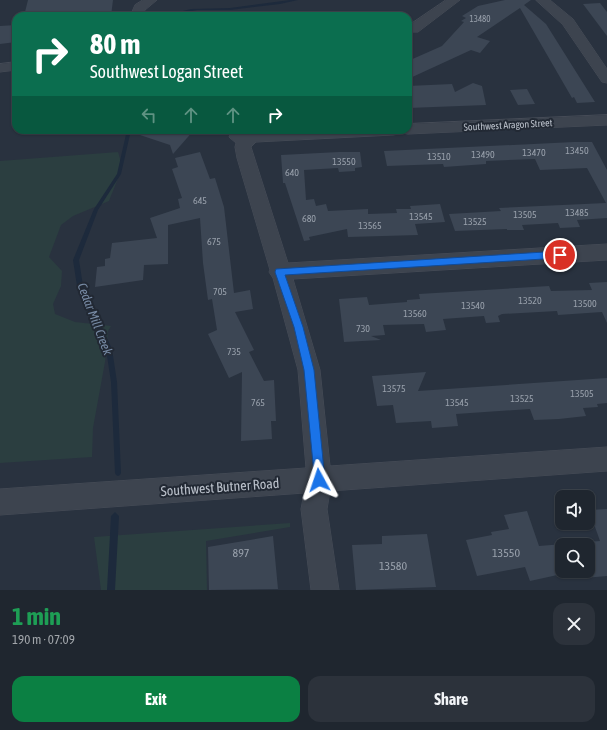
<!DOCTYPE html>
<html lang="en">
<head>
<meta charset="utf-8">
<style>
	body { margin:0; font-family:"Asap Condensed",sans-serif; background:#2c323b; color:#f1f3f6; height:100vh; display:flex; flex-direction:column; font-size:15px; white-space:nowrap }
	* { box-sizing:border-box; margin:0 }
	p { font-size:13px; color:#a1a5aa }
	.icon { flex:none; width:22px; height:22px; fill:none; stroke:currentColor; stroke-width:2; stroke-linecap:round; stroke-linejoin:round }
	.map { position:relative; height:590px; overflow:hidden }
	.side { display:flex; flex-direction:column; background:#1f262f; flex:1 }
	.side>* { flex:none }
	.hud { position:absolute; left:12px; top:12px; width:400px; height:122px; border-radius:12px; box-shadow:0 1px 3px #0004,0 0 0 1px #3c434b; background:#0b6e4f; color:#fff; overflow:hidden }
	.controls { position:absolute; left:555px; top:490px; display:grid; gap:8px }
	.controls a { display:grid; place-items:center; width:40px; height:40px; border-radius:8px; background:#1f262f; box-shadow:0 1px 3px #0004,0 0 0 1px #3c434b; font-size:20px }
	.pin { position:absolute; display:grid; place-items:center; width:34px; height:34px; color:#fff; margin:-17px; border:2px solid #fff; border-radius:50%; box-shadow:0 1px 4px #0007 }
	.me { position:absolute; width:44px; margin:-22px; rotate:355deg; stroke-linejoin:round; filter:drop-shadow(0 0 3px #0008) }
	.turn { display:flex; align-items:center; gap:14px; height:84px; padding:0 12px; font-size:18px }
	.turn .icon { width:52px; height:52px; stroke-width:2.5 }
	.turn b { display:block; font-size:28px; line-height:34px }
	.lanes { display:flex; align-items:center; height:38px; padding:0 12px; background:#0003; justify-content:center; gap:20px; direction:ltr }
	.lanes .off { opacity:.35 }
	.round { display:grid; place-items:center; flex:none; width:42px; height:42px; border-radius:12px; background:#2c323b }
	.overview { display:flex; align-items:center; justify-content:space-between; height:68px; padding:0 12px }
	h1 { font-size:24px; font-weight:700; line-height:30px; color:#1e9e55 }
	.button { display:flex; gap:8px; margin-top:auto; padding:8px 12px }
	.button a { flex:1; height:46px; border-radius:12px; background:#0b8043; color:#fff; font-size:16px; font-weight:700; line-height:46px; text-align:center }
	.button a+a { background:#2c323b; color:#f1f3f6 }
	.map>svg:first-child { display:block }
	.green { fill:#2b3e40 }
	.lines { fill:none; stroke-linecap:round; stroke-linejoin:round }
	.stream { fill:#1d2a3c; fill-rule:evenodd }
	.building { fill:#3c4654; fill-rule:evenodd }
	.minor-casing { stroke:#474d58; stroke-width:1 }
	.minor { fill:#3d444f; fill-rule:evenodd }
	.route { fill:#1a73e8; stroke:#114b97 }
	.labels { text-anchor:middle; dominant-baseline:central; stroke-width:4; stroke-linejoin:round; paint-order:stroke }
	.far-number-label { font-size:9px; fill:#98a0ab }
	.far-street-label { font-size:10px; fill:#bac0ca; stroke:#222934 }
	.number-label { font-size:10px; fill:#98a0ab }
	.near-number-label { font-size:12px; fill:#98a0ab }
	.water-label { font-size:13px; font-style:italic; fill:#778aa4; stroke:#222934 }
	.near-street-label { font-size:14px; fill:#bac0ca; stroke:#222934 }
</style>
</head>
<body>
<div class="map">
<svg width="607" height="590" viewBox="0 0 607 590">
	<rect width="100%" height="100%" fill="#29323f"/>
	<path class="green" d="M 118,152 C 125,170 115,184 109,201 L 73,216 L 61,225 L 49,257 L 62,271 L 61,286 L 53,304 L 55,314 L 75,322 L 111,326 L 108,331 L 105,362 L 93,428 L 92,457 L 0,463 L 0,161 Z
		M 290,523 L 290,527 L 206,541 L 207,590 L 101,590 L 94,537 Z"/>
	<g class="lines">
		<path class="stream" d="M 290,0 L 298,0 L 280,4 L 246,8 L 230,10 L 197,10 L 177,14 L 175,13 L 191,9 L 230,8 Z
			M 127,130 L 131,130 L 121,174 L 98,210 L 79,260 L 83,286 L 112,349 L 117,382 L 121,473 L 120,475 L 118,476 L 116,475 L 115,473 L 111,382 L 106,349 L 77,286 L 73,260 L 94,209 L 117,174 Z
			M 115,512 L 119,516 L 115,590 L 107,590 L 111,516 Z"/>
	</g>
	<path class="building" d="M 28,0 L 113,0 L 111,16 L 24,16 Z
		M 505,0 L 531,0 L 524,5 L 546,24 L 595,102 L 577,103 L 574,97 L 572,98 L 520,8 L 477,37 L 490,41 L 480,53 L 471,50 L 408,79 L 408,61 L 442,46 L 464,22 L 461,21 L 466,18 L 462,16 L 478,6 Z
		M 600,3 L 607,12 L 607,36 L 583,4 Z
		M 16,25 L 16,42 L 0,44 L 0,26 Z
		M 473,83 L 482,86 L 486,105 L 408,108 L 408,86 L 452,84 L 455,92 Z
		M 527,89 L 535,104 L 518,105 L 510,90 Z
		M 135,130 L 194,130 L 173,154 L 170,145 L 134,133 Z
		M 574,142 L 592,142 L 607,170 L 607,218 L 577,220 L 580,227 L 560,228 L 558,223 L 522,225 L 524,230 L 507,230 L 507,229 L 455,231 L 449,214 L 501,211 L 499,208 L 606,203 L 587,168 L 540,170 L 535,159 L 486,161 L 486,164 L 444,167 L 443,164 L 387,166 L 384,151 Z
		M 200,152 L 210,179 L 215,178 L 224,207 L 234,293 L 250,290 L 253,309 L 235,312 L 254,350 L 249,352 L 264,381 L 274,380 L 276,421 L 271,421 L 272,439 L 241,441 L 242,372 L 229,378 L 208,334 L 217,330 L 212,299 L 208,300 L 203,263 L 200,218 L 168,225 L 168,264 L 144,265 L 143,280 L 95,287 L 97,267 L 105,266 L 105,259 L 110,258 L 112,243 L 157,238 L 150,218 L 180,208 L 178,199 L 182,198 L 172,169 L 178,167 L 175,158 Z
		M 339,152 L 360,152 L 362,167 L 355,168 L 355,171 L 339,172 L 338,168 L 304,170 L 306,200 L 314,199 L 316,206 L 326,204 L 328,211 L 368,209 L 368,214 L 397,213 L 396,209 L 411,209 L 410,206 L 440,204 L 445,222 L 415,224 L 418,235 L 348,237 L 347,229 L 309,237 L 310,240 L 304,241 L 285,183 L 283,183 L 281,155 Z
		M 607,282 L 607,323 L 602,312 L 558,315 L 557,311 L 502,314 L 498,316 L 500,322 L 486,323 L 484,316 L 443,319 L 446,330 L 426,332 L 424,324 L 383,325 L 385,335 L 371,336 L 381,340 L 344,342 L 339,299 L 367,297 L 369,305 L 407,302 L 407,300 L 420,299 L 419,294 L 549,286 L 551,291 L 592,290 L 589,283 Z
		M 426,372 L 418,391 L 607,378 L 607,403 L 597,404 L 598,407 L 583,408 L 586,416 L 559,419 L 534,420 L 530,409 L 456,414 L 458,426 L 432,428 L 431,421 L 396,423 L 393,405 L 377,406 L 372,376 Z
		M 607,509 L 607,576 L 573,579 L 571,572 L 530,581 L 525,567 L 477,576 L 466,540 L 492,535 L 491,532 L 509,529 L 504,515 L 527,511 L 539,546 L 600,541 L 589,510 ZM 562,545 L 588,545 L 588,571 L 562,571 Z
		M 427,534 L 436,587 L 356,590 L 352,545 L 382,544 L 382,536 Z
		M 273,536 L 278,589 L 209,590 L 208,547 Z"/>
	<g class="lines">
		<g class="minor-casing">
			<path id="minor" d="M 143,0 L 157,0 L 145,10 L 142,16 L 130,16 L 135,5 Z
				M 446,0 L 460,0 L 418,32 L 408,32 L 408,26 Z
				M 536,0 L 550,0 L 573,19 L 607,69 L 607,83 L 602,82 L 563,25 Z
				M 16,62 L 16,70 L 0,72 L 0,64 Z
				M 607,115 L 607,125 L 408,134 L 402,133 L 401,130 L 399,134 L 393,135 L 256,142 L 251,147 L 288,263 L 607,244 L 607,260 L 293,279 L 320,370 L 330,466 L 607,447 L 607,471 L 330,491 L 327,509 L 339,590 L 311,590 L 301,509 L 304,493 L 0,515 L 0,489 L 306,468 L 298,370 L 273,278 L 269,272 L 270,270 L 237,158 L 235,147 L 236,143 L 229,137 L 231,133 C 237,132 241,134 246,133 C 297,125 356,130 408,130 L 408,124 Z"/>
		</g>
		<use href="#minor" class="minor"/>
	</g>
	<path class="route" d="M 560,251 L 565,255 L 560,258 L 285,275 L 303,327 L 314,370 L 325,480 L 323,484 L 319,485 L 315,484 L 304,370 L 294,327 L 275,272 L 276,269 Z"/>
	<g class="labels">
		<g class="far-number-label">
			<text x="480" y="19">13480</text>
		</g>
		<g class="far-street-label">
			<text transform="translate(508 125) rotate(-3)">Southwest Aragon Street</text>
		</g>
		<g class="number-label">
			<text x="577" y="150">13450</text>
			<text x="534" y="152">13470</text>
			<text x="483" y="154">13490</text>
			<text x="439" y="156">13510</text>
			<text x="344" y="161">13550</text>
			<text x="292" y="172">640</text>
			<text x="200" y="200">645</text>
			<text x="577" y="212">13485</text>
			<text x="525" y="214">13505</text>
			<text x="421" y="216">13545</text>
			<text x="309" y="218">680</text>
			<text x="475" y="221">13525</text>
			<text x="370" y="225">13565</text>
			<text x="214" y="241">675</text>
			<text x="220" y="291">705</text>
			<text x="530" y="300">13520</text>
			<text x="585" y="303">13500</text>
			<text x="473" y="305">13540</text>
			<text x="415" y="313">13560</text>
			<text x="363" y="328">730</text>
			<text x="234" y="351">735</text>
			<text x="394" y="388">13575</text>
			<text x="582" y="393">13505</text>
			<text x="522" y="398">13525</text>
			<text x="258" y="402">765</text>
			<text x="457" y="402">13545</text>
		</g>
		<g class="near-number-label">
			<text x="241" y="553">897</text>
			<text x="506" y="553">13550</text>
			<text x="393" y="566">13580</text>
		</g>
		<g class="water-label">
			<text transform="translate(95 319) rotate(69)">Cedar Mill Creek</text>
		</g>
		<g class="near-street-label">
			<text transform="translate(220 487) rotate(-4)">Southwest Butner Road</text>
		</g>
	</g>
</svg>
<div class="controls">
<a><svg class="icon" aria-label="sound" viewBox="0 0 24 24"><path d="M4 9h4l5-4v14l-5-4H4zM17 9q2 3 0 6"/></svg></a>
<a><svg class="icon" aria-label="search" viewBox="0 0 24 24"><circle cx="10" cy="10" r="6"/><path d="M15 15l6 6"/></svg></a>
</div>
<div class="pin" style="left:560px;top:255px;background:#d93025"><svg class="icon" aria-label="arrive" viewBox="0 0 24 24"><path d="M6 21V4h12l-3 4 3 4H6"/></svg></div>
<svg class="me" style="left:319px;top:480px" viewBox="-20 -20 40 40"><path d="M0-17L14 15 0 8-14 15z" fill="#1a73e8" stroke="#fff" stroke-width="4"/></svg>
<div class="hud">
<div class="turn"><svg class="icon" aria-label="right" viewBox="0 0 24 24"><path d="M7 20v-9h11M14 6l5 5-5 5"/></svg><div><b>80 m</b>Southwest Logan Street</div></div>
<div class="lanes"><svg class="icon off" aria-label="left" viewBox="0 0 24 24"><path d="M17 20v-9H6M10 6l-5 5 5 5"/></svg><svg class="icon off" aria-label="ahead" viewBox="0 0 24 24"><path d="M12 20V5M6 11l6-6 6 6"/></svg><svg class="icon off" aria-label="ahead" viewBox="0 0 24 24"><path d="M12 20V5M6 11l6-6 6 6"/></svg><svg class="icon" aria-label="right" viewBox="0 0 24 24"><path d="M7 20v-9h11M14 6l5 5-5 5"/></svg></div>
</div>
</div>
<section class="side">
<div class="overview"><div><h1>1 min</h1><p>190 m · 07:09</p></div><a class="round"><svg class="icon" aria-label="close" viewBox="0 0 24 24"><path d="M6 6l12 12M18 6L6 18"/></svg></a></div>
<div class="button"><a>Exit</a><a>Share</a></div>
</section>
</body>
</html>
